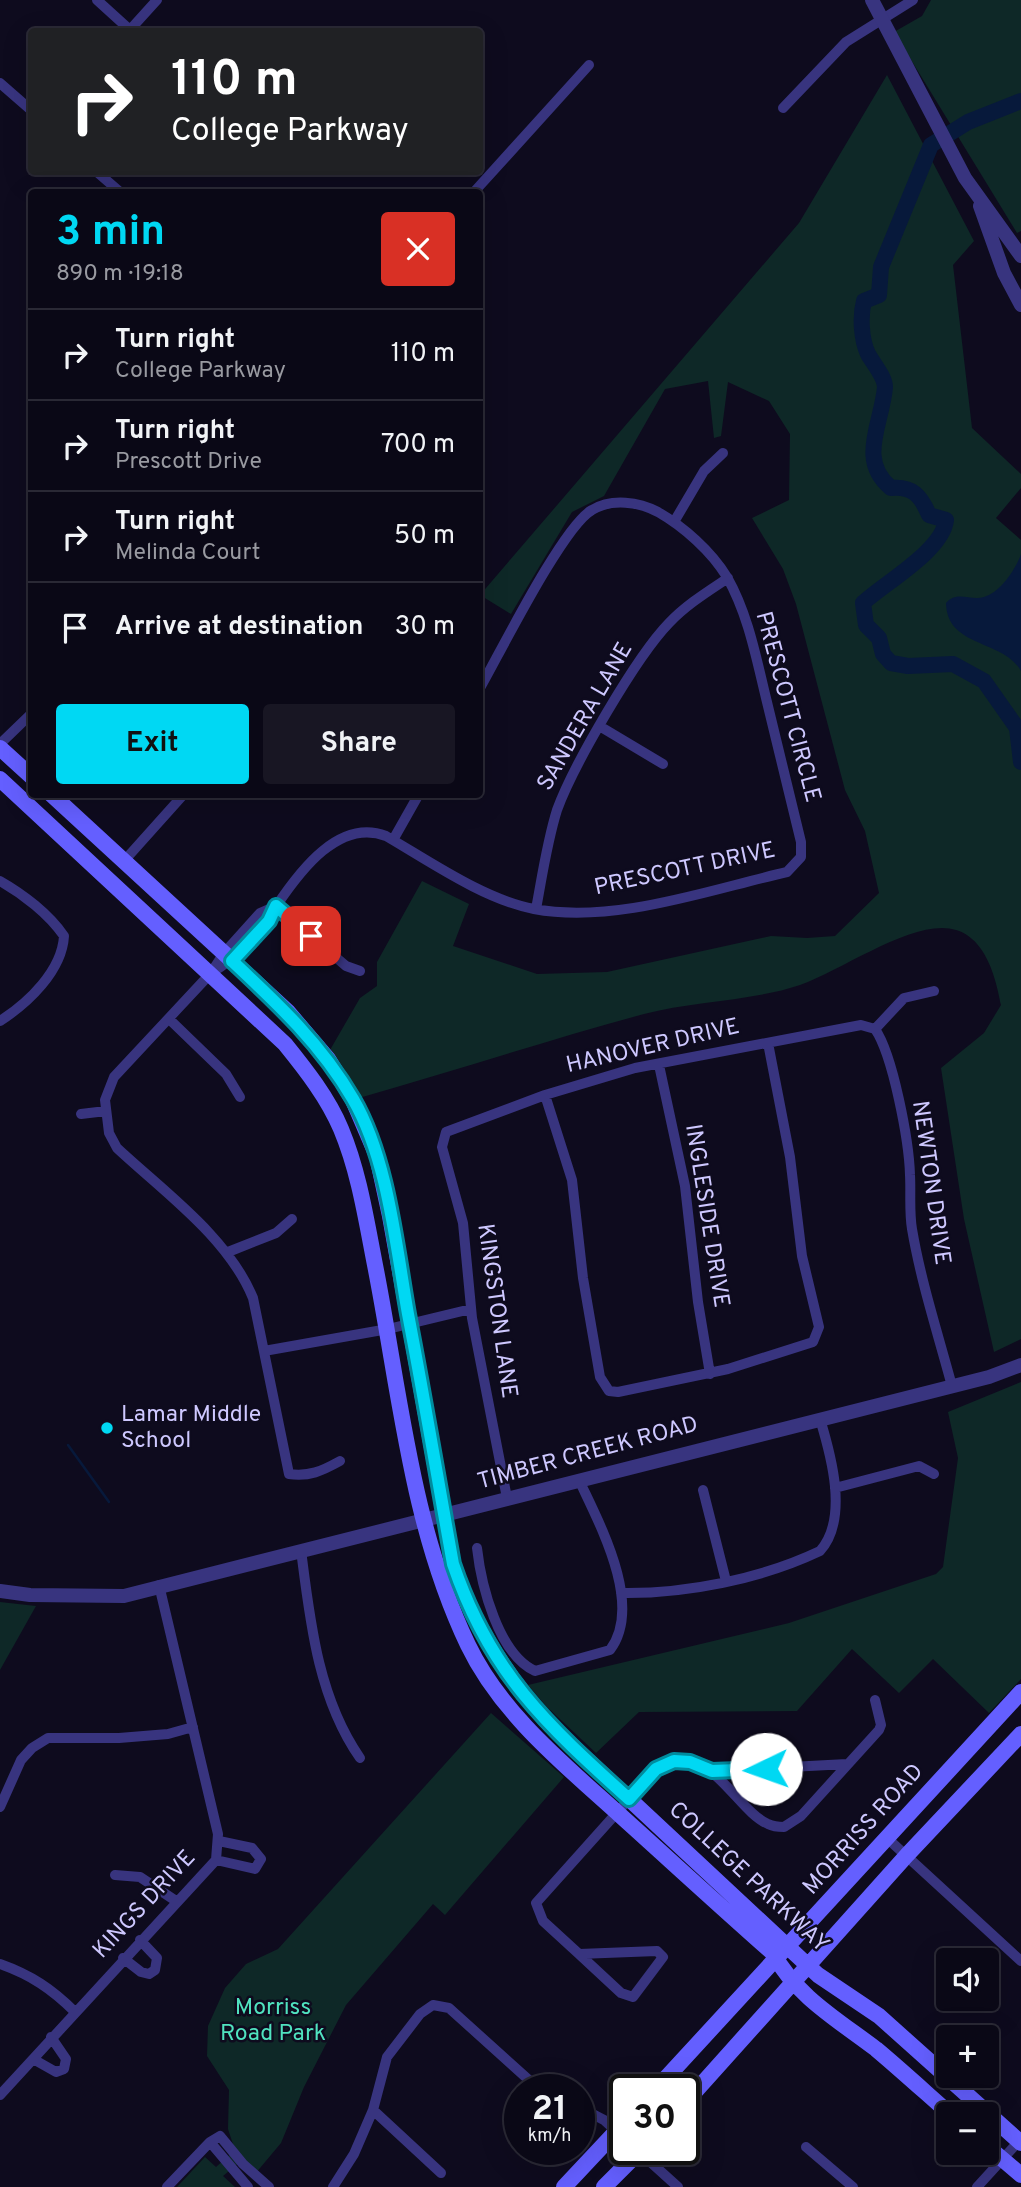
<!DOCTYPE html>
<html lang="en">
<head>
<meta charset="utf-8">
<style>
	body { margin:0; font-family:Overpass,sans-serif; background:#181623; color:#f1f3f6; height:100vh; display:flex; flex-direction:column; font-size:26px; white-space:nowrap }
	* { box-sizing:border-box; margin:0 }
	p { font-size:23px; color:#999aa1 }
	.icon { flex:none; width:38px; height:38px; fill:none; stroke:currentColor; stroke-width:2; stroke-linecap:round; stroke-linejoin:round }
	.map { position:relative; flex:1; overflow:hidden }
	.drawer { position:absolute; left:28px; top:189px; width:455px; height:609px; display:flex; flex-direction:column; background:#0a0816; border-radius:7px; box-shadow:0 7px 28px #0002,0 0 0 2px #2a2935 }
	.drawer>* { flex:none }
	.banner { position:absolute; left:28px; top:28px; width:455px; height:147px; border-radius:7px; box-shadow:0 7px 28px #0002,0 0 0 2px #2a2935; background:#202124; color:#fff; overflow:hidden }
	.controls { position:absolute; left:936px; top:1948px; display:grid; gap:14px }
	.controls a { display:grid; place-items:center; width:63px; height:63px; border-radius:7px; background:#0a0816; box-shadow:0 7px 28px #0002,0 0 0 2px #2a2935; font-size:35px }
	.speed { position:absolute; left:504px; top:2074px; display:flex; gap:14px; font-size:35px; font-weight:700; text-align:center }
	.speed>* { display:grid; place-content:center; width:91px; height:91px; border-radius:50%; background:#0a0816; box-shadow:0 7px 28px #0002,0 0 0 2px #2a2935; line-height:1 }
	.speed small { font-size:18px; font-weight:400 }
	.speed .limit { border:4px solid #111; border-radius:10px; background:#fff; color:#111 }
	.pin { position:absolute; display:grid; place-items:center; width:60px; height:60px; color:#fff; margin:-30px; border-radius:14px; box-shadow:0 4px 10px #0006 }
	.me { position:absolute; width:77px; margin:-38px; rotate:267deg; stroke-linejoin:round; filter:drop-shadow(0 0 5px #0008) }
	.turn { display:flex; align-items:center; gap:24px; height:147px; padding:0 28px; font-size:32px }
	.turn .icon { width:91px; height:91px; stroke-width:2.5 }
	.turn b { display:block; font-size:49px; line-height:60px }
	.round { display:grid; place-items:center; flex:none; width:74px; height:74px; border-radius:7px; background:#181623 }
	.headline { display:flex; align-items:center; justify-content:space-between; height:119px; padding:0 28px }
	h1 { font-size:42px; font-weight:700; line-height:52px; color:#00d8f3 }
	.primary-button { display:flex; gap:14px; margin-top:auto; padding:14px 28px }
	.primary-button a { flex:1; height:80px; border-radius:7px; background:#00d8f3; color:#111; font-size:28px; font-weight:700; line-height:80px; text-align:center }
	.primary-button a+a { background:#181623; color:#f1f3f6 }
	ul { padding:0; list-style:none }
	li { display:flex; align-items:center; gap:21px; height:91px; padding:0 28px; border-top:2px solid #2a2935 }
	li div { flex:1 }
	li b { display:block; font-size:26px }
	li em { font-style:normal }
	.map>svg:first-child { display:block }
	.green { fill:#0e2827 }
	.water { fill:#07193b }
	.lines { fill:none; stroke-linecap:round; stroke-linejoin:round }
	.stream { stroke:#07193b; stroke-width:2.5 }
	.river { stroke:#07193b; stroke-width:16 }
	.minor { stroke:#38347f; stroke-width:10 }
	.tertiary { stroke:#38347f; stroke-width:14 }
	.secondary { stroke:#645fff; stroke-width:16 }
	.route-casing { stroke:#008c9e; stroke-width:18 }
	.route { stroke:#00d8f3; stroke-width:12 }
	.poi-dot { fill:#00d8f3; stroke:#0e0b1e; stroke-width:2.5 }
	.labels { text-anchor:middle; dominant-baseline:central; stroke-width:5; stroke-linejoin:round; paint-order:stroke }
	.street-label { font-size:23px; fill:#cec8ff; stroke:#0e0b1e }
	.poi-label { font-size:23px; fill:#cec8ff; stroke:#0e0b1e; text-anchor:start }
	.park-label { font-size:23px; fill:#50e2bf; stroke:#0e0b1e }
</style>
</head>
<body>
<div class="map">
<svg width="1021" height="2187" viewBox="0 0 1021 2187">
	<rect width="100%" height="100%" fill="#0e0b1e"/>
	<path class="green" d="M 931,0 L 1021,0 L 1021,231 L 1017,233 L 894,32 L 922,16 Z
		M 887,75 L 974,241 L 953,265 L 972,428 L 1021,474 L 1021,488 L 996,518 L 1021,540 L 1021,1339 L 994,1352 L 964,1219 L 941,1068 L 984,1033 L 1001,1005 C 995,973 983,928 942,928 C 901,928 841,970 800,985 C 753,1001 693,1001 644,1014 C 548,1040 454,1071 359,1098 L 345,1070 L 330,1050 L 360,998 L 377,986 L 377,962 L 422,881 L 469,904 L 453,946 L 537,974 L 607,972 L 771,936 L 807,938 L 835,936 L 879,893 L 865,831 L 845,790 L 796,604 L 783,569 L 752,518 L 789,500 L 790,434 L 769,401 L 728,382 L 721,436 L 714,438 L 708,381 L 665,389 L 604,496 L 572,512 L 511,614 L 480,595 L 799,223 Z
		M 1021,1382 L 1021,1679 L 989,1713 L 933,1659 L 899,1693 L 852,1649 L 797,1711 L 639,1712 L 596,1753 L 547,1707 L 528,1685 L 789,1623 L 936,1574 L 943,1567 L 958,1458 L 948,1412 Z
		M 0,1602 L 36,1606 L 0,1670 Z
		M 491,1713 L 564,1777 L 445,1915 L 433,1904 L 346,2005 L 304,2087 L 281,2143 L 255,2174 L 241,2161 L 223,2176 L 235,2187 L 177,2187 L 205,2157 L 216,2167 L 235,2150 L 228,2129 L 229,2090 L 207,2056 L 208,2026 L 225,1988 L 246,1964 L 278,1949 Z"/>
	<path class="water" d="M 1021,554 L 1021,671 C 1003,639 947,648 946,603 C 957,590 970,601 984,597 C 1000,593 1016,569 1021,554 Z"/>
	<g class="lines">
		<path class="stream" d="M 68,1445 L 109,1502"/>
		<path class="river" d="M 1021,101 L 968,122 L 931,145 L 881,267 L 879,295 L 864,301 C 860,316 861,339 868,354 C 873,363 885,377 885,387 C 882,424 857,460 891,488 C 913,486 921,496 929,515 L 946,520 C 943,550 886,582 863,603 L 866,625 L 879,638 L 883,654 L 891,663 L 908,666 L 953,664 L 984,681 L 1017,728 L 1021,762"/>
		<path class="minor" d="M 97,0 L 130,30
			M 128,32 L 157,0
			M 0,83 L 32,111
			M 783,108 L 846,42 L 913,0
			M 97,172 L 120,192
			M 474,192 L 589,65
			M 674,522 L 704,471 L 723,453
			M 601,727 L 663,764
			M 0,744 L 32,713
			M 393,840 L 419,794
			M 124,861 L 184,794
			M 0,881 C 23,894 49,914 64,936 C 62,971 28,1003 0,1021
			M 276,906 L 260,913 L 224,953 L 211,973 L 114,1077 L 105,1100 L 109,1133 L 117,1148 C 164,1192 228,1237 253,1298 L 289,1474 C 309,1477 322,1471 340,1461
			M 276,906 L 346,966 L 360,971
			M 536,909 C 542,877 547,842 557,810 C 573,766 636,657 669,623 C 686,605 707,592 728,578
			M 211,973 C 233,960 250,943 266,924 C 271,918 273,911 277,905 C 300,871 339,818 386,836 C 429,861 485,900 534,909 C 615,924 708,890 787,872 L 801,857 L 801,842 C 789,794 778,746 766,698 C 756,657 748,614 727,577 C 711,551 684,527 658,512 C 639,502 612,498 592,510 C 563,526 500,653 480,688
			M 169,1019 L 226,1074 L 240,1097
			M 875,1029 C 893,1055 909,1141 910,1175 C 911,1193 909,1211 912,1229 C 921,1282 938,1334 952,1386
			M 875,1029 L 904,998 L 934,991
			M 659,1065 L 685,1186 L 698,1302 L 710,1374
			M 545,1095 L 572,1180 L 583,1278 L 600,1377 L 609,1391 L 618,1392 L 728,1369 L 813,1342 L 819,1327 L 802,1256 L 790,1157 L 768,1043
			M 81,1114 L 106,1111
			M 228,1252 L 276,1233 L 292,1219
			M 264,1351 L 388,1329 L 471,1309
			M 835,1488 L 919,1466 L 934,1474
			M 703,1490 L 726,1581
			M 507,1498 L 472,1318 L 463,1223 L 442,1147 L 446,1132 L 545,1095 L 635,1068 L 861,1025 L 875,1029
			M 477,1548 C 481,1584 498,1654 535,1671 L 610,1650 C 644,1605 599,1523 579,1480
			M 301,1550 C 310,1621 318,1698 360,1758
			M 621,1593 C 686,1594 761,1579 820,1551 C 849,1519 831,1455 820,1419
			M 712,1771 L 847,1764
			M 0,1807 L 21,1760 L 32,1748 L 48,1738 L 119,1738 L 168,1734 L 193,1727
			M 888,1839 L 1021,1961
			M 216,1860 L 255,1869 L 261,1859 L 252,1848 L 219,1841
			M 115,1875 L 140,1877 L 176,1901
			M 657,1951 L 663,1957 L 633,1997 L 621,1993 L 579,1954 Z
			M 579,1954 L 543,1921 L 536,1903 L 656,1769 C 706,1734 735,1810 768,1824 C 772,1826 779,1827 784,1827 L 801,1816 L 879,1730 L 881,1725 L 875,1700
			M 123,1958 L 141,1972 L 149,1974 L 155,1970 L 157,1958 L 140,1940
			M 0,1964 C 31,1975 52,1989 75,2012
			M 33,2059 L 56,2072 L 64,2069 L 66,2059 L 51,2037
			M 0,2095 L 216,1860 L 218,1834 L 159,1585
			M 579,2107 L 604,2120 L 625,2139
			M 373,2110 L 441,2173
			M 210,2142 L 248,2187
			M 806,2147 L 853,2187
			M 636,2149 L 678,2187
			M 167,2187 L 210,2142 L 220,2136 L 243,2164 L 269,2187
			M 333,2187 L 354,2154 L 373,2110 L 387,2057 L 420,2014 L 433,2005 L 449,2008 L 540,2090
			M 977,2187 L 1019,2141"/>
		<path class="tertiary" d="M 872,0 L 965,178 L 1021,256
			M 980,206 L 1004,273 L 1021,305
			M 0,1591 L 30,1595 L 124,1596 L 989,1377 L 1021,1365"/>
		<path class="secondary" d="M 0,748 L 32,777
			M 0,779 L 285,1044 C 306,1070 328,1098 341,1129 C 359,1172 366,1219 375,1265 C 400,1392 411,1526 468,1645 C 501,1714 566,1766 621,1816 C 672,1862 722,1908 773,1953 C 796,1996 838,2020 876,2049 C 901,2070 925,2092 950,2114
			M 51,794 L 288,1012 L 328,1059 L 353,1100 L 377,1156 L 390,1216 L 453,1564 C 474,1626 507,1678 551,1726 L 818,1975 L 879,2016 L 1021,2143
			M 655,2090 L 1021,1692
			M 684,2104 L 907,1855 L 1021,1734
			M 987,2146 L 1021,2175
			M 564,2187 L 625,2122
			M 604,2187 L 642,2149"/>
	</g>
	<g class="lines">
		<g class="route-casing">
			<path id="route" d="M 311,936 L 276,906 L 269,921 L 232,961 C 278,1004 321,1044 353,1099 C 388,1159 396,1247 408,1314 C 424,1397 438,1481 453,1564 C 490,1673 546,1724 629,1799 L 656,1769 L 674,1761 L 690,1762 L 712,1771 L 766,1769"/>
		</g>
		<use href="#route" class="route"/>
	</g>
	<circle class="poi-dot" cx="107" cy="1428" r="7"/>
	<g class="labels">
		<g class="street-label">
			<text transform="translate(787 707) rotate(75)">PRESCOTT CIRCLE</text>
			<text transform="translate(586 717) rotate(-60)">SANDERA LANE</text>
			<text transform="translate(685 870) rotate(-12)">PRESCOTT DRIVE</text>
			<text transform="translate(653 1047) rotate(-13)">HANOVER DRIVE</text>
			<text transform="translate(930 1183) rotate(82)">NEWTON DRIVE</text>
			<text transform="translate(706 1216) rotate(81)">INGLESIDE DRIVE</text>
			<text transform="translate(496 1311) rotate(82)">KINGSTON LANE</text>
			<text transform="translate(588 1454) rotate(-15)">TIMBER CREEK ROAD</text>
			<text transform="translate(864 1830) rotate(-48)">MORRISS ROAD</text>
			<text transform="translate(748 1878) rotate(43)">COLLEGE PARKWAY</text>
			<text transform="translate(145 1905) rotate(-47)">KINGS DRIVE</text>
		</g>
		<g class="poi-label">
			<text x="121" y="1415">Lamar Middle<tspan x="121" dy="26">School</tspan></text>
		</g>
		<g class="park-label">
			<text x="273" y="2008">Morriss<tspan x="273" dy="26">Road Park</tspan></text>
		</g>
	</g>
</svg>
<div class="controls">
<a><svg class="icon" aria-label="sound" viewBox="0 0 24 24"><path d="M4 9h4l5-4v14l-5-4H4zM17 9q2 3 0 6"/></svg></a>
<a>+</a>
<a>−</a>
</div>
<div class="speed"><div>21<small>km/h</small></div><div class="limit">30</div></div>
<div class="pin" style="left:311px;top:936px;background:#d93025"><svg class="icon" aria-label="arrive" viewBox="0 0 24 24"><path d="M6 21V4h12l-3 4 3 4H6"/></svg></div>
<svg class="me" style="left:766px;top:1769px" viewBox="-20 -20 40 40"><circle r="19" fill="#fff"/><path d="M0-13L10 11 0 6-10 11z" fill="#00d8f3"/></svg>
<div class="banner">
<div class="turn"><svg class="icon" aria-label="right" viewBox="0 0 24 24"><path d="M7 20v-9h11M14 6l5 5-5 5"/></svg><div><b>110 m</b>College Parkway</div></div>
</div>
<section class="drawer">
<div class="headline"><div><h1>3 min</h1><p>890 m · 19:18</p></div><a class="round" style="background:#d93025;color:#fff"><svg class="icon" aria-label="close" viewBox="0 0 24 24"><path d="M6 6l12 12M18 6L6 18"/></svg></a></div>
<ul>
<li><svg class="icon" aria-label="right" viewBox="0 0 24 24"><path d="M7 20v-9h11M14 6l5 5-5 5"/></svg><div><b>Turn right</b><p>College Parkway</p></div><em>110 m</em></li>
<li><svg class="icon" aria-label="right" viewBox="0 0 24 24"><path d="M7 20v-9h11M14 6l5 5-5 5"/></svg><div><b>Turn right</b><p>Prescott Drive</p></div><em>700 m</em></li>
<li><svg class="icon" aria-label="right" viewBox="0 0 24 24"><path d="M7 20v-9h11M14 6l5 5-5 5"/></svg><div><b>Turn right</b><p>Melinda Court</p></div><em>50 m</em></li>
<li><svg class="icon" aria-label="arrive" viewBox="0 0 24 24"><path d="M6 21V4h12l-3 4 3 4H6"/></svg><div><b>Arrive at destination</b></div><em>30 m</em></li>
</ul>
<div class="primary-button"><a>Exit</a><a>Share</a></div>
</section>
</div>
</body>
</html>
